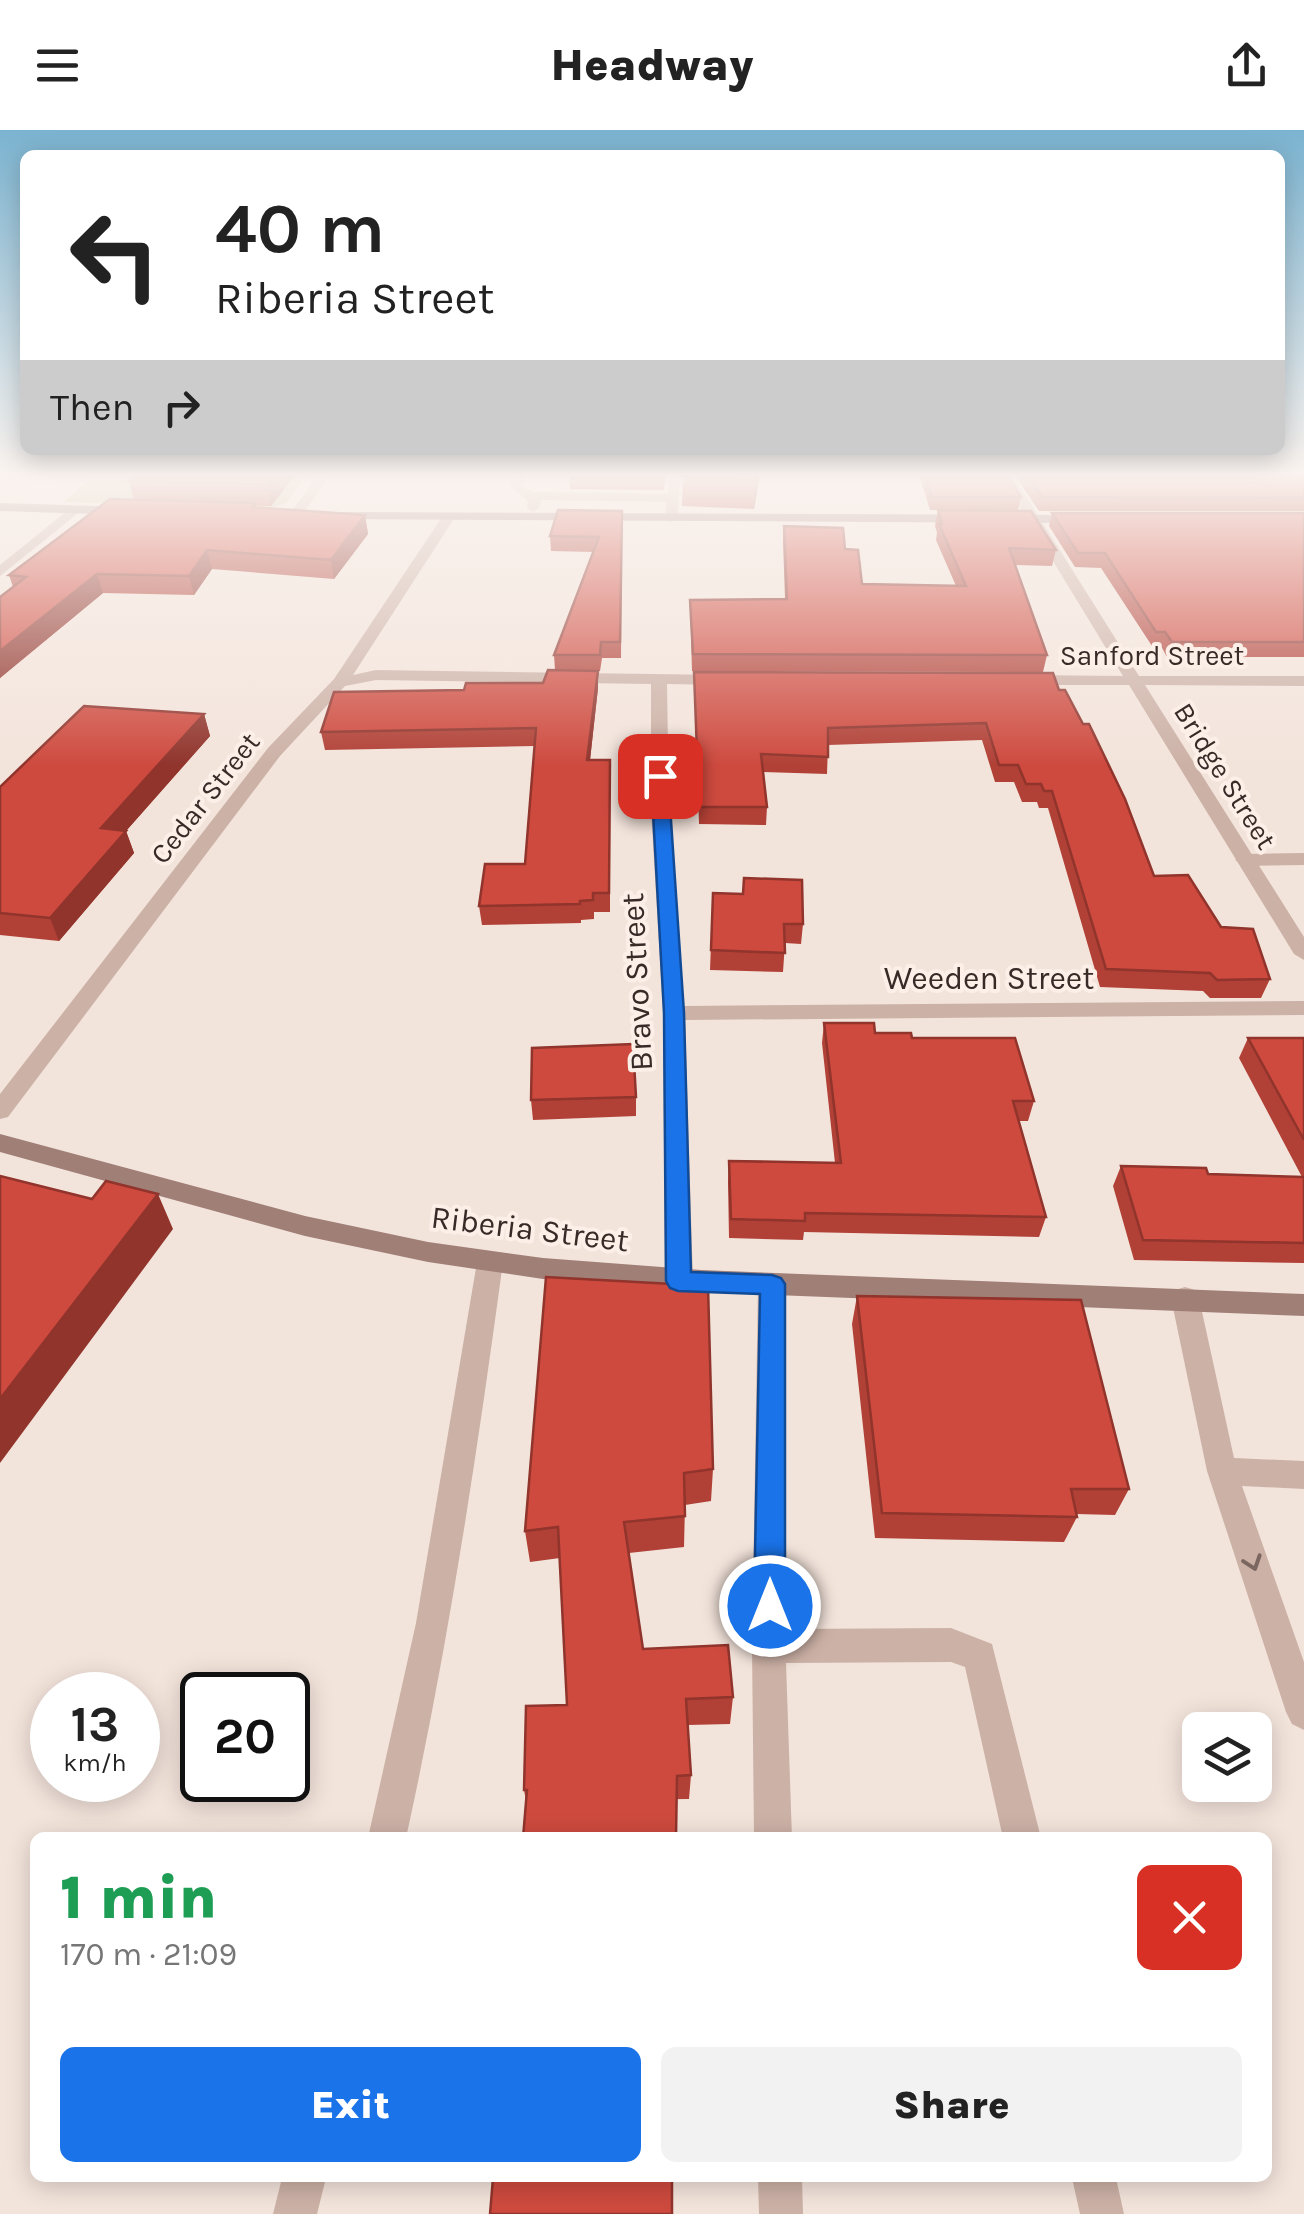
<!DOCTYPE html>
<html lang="en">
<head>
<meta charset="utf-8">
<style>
	body { margin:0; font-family:Karla,sans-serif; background:#f2f2f2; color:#222; height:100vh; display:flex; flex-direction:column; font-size:38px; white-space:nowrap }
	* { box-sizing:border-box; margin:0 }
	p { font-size:32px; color:#767676 }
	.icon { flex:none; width:55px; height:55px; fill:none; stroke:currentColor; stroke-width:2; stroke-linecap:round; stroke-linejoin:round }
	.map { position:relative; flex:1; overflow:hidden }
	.side { position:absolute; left:30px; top:1702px; width:1242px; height:350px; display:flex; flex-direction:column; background:#fff; border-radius:15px; box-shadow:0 5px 25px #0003 }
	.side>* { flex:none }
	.guide { position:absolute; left:20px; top:20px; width:1265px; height:305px; border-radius:15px; box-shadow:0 5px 25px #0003; background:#fff; color:#222; overflow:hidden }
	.tools { position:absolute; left:1182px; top:1582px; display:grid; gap:20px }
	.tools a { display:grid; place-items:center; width:90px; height:90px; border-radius:15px; background:#fff; box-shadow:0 5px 25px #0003; font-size:50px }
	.speed { position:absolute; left:30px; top:1542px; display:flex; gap:20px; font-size:50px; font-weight:700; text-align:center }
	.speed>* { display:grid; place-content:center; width:130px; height:130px; border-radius:50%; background:#fff; box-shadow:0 5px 25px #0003; line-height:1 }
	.speed small { font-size:25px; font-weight:400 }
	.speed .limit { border:5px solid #111; border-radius:15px; background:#fff; color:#111 }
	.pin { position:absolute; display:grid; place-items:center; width:85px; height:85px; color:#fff; margin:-42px; border-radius:20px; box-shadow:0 5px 15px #0006 }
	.me { position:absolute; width:110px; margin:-55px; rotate:0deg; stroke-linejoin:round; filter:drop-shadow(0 0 8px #0008) }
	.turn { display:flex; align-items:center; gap:35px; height:210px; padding:0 30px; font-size:45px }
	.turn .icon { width:130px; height:130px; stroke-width:2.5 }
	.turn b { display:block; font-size:70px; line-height:85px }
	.then { display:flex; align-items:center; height:95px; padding:0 30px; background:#0003; gap:20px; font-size:38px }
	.round { display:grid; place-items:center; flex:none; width:105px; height:105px; border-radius:15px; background:#f2f2f2 }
	.headline { display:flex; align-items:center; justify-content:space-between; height:170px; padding:0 30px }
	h1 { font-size:60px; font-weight:800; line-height:75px; color:#1e9e55 }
	.primary-button { display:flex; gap:20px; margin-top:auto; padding:20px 30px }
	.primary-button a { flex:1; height:115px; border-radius:15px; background:#1a73e8; color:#fff; font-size:40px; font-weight:800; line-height:115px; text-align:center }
	.primary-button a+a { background:#f2f2f2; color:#222 }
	header { display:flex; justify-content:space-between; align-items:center; height:130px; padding:0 30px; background:#fff; font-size:45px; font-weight:800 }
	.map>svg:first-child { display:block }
	.green { fill:#bcc49a }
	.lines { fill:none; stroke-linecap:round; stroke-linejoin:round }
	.lane { fill:#ccb1a6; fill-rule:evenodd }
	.street { fill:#ccb1a6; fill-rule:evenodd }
	.secondary { fill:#a07f77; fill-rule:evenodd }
	.wall { fill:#b14036 }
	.shaded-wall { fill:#90342c }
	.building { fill:#ce4a3f; stroke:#90342c; stroke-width:2.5 }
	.oneway { stroke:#7b6760 }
	.route { fill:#1a73e8; stroke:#114b97; stroke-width:2.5 }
	.labels { text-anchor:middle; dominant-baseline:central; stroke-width:8; stroke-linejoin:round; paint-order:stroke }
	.far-street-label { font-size:28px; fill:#382a27; stroke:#fbefe8 }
	.street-label { font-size:32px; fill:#382a27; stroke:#fbefe8 }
</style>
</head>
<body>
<header><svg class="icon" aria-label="menu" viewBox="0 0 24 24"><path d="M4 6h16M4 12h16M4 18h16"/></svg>Headway<svg class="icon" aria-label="share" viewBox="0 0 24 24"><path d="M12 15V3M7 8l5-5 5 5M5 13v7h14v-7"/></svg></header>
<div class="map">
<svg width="1304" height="2084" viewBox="0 0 1304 2084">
	<rect width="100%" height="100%" fill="#f3e4db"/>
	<path class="green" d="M 95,344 L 308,344 L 286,373 L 272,378 L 64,372 Z"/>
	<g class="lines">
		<path class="lane" d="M 515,344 L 527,344 L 522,355 L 532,362 L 673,364 L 679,368 L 673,372 L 541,370 L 539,378 L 533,382 L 527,378 L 528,371 L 510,356 Z
			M 1304,723 L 1304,735 L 1245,736 L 1235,730 L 1245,724 Z
			M 490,1122 L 499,1125 L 503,1132 C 477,1325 448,1517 406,1708 L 368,1708 L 416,1493 L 477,1132 L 481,1125 Z
			M 772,1143 L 782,1146 L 786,1154 L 786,1499 L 951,1498 L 992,1514 L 1041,1708 L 1003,1708 L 965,1537 L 951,1532 L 786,1533 L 792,1708 L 754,1708 L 752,1516 L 758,1154 L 762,1146 Z
			M 1185,1157 L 1195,1160 L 1199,1168 L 1234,1328 L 1304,1331 L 1304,1359 L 1242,1356 L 1304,1532 L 1304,1600 L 1292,1594 L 1286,1582 L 1207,1341 L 1171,1168 L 1175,1160 Z
			M 282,2048 L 326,2048 L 317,2084 L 273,2084 Z
			M 758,2048 L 802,2048 L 803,2084 L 759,2084 Z
			M 1072,2048 L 1116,2048 L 1124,2084 L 1080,2084 Z"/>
		<path class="street" d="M 319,344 L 331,344 L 299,389 L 289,389 L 288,386 Z
			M 669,344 L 681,344 L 677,388 L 671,392 L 665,388 Z
			M 1000,344 L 1012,344 L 1139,546 L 1304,546 L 1304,556 L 1145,555 L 1304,807 L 1304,830 L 1294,824 L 1129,555 L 1024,555 L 1016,550 L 1024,545 L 1123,546 Z
			M 72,377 L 82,380 L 0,446 L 0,435 Z
			M 444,384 L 455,387 L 353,545 L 376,540 L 724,545 L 732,550 L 724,555 L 667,554 L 669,679 L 684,876 L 1304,871 L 1304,885 L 685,890 L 693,1151 L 689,1159 L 679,1162 L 669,1159 L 665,1151 L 663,883 L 651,679 L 651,554 L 376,550 L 345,556 L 280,626 L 8,987 L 0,989 L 0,964 L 268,618 L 334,549 Z"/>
		<path class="secondary" d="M 0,373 L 129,377 L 135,381 L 129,385 L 0,381 Z
			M 334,382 L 1084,385 L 1090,389 L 1084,393 L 329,389 L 328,386 Z
			M 0,1004 L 305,1086 L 428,1112 L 543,1128 L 701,1140 L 1304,1164 L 1304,1186 L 701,1162 L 543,1149 L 428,1132 L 305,1106 L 0,1022 Z"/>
	</g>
	<path class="wall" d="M 296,344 L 271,376 L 256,376 L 256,377 L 365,385 L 368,404 L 334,449 L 212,439 L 194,465 L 103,463 L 0,548 L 0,467 L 13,457 L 9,445 L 134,370 L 129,351 Z
		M 569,344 L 666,344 L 664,360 L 570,359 Z
		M 683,344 L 760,344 L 754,379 L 682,376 Z
		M 919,344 L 1007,344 L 1021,367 L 1018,381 L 1056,420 L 1052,436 L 1015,435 L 1047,525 L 1043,542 L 692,541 L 690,470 L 785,469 L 783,412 L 784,396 L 845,419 L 862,454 L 956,456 L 936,410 L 937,403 L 935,396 L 938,380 L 930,380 Z
		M 1014,344 L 1304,344 L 1304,381 L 1039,381 Z
		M 622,381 L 621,528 L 602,528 L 600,541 L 598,541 L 598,558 L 590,630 L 610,630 L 610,782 L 594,782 L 594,789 L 581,790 L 581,793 L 482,795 L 479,776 L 525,734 L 534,616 L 325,620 L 321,602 L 464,560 L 543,553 L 555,540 L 554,525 L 594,422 L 551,421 L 550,406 Z
		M 1052,383 L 1304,383 L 1304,527 L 1167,527 L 1161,516 L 1152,516 L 1101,438 L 1075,437 L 1049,396 Z
		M 694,542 L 1059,560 L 1154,746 L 1221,797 L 1270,849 L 1261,868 L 1210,868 L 1203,861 L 1100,857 L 1048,678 L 1039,678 L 1037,672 L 1022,672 L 1014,652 L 995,652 L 982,610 L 828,615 L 827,644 L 763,642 L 767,677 L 766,695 L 699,694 Z
		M 204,584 L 210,606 L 126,701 L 134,723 L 59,811 L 0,805 L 0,657 Z
		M 713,763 L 803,794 L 801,814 L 785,813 L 783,842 L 710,840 Z
		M 824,893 L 875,903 L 912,908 L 1034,971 L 1028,991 L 1019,991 L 1046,1087 L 1039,1107 L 804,1102 L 803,1110 L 729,1108 L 728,1051 L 729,1031 L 835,1033 L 822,913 Z
		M 1248,908 L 1304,908 L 1304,1133 L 1134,1130 L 1113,1056 L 1121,1036 L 1208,1044 L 1302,1047 L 1239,928 Z
		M 636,967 L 636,986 L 533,990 L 531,970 Z
		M 546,1147 L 713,1339 L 711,1371 L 685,1375 L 684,1417 L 629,1423 L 643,1519 L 733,1567 L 730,1594 L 688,1595 L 691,1645 L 689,1669 L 526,1671 L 524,1660 L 567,1575 L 560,1428 L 530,1432 L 525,1401 Z
		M 857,1166 L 1129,1359 L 1115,1385 L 1076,1384 L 1077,1387 L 1064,1412 L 875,1408 L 852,1194 Z"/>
	<path class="shaded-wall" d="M 274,344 L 296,344 L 271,376 L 266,354 Z
		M 756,344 L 760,344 L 754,379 L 755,350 Z
		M 365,385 L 368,404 L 334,449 L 331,430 Z
		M 207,420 L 212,439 L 194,465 L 189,446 Z
		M 97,444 L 103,463 L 0,548 L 0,521 Z
		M 598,541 L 598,558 L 588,648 L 587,630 Z
		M 204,584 L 210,606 L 126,701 L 134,723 L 59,811 L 50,788 L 101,698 Z
		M 158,1064 L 173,1099 L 0,1333 L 0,1269 Z"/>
	<path class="building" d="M 138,344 L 274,344 L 266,354 L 129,351 Z
		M 683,344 L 756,344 L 755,350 L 682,346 Z
		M 925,344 L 1007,344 L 1021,367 L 932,367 Z
		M 1026,344 L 1304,344 L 1304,368 L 1042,367 Z
		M 110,369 L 255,373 L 252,377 L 365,385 L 331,430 L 207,420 L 189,446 L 97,444 L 0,521 L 0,467 L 26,447 L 9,445 Z
		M 558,380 L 622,381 L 620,512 L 601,512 L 600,525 L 554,525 L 599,407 L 550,406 Z
		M 938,380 L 1031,381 L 1056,420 L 1009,418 L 1047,525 L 693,524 L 690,470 L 787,469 L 784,396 L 843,398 L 845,419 L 858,420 L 862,454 L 966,456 L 939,394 L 942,394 Z
		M 1052,383 L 1304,383 L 1304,512 L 1172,512 L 1165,502 L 1156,502 L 1105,423 L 1078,423 Z
		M 548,540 L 598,541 L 587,630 L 610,630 L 609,763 L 593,763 L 593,770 L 580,771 L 580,774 L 479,776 L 485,734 L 525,734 L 536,598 L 321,602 L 334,562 L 464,560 L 466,553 L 543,553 Z
		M 694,542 L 1053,543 L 1059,560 L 1065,560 L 1083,594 L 1089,594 L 1125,669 L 1154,746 L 1188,745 L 1221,797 L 1253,799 L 1270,849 L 1217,850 L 1210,843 L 1106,839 L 1052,661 L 1044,661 L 1041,654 L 1026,654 L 1018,635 L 999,635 L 986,593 L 828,598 L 828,627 L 761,624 L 767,677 L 699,677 Z
		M 84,576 L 204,584 L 101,698 L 126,701 L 50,788 L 0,783 L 0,657 Z
		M 744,748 L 802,750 L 803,794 L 784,794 L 785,823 L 711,820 L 713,763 L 743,764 Z
		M 824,893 L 874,893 L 875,903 L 911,903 L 912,908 L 1015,908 L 1034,971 L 1013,971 L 1046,1087 L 805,1083 L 805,1091 L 731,1089 L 729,1031 L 841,1033 Z
		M 1248,908 L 1304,908 L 1304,1010 Z
		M 633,914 L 636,967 L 531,970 L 532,918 Z
		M 1121,1036 L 1206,1038 L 1208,1044 L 1304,1047 L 1304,1113 L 1143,1110 Z
		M 0,1046 L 92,1069 L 106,1051 L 158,1064 L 0,1269 Z
		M 546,1147 L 708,1156 L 713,1339 L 684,1343 L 685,1386 L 624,1392 L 643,1519 L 728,1515 L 733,1567 L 686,1569 L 691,1645 L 677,1646 L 676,1708 L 523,1708 L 527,1660 L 524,1660 L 526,1576 L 567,1575 L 558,1397 L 525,1401 Z
		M 857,1166 L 1081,1170 L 1129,1359 L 1071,1359 L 1077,1387 L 882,1383 Z
		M 493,2048 L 672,2048 L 672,2084 L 490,2084 Z"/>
	<defs><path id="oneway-chevron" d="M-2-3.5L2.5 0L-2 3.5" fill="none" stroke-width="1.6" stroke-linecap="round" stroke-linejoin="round" transform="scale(2.5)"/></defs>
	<use class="oneway" href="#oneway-chevron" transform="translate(1253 1433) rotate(71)"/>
	<linearGradient id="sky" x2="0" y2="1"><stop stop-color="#7bb3d0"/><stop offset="0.54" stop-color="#faf3ef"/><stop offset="1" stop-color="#faf3ef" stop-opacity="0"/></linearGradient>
	<rect width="1304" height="636" fill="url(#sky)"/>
	<path class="route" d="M 660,642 L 668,646 L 684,883 L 691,1142 L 772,1145 L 781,1148 L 785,1154 L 785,1476 L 780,1487 L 770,1491 L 759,1487 L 754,1476 L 760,1164 L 678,1161 L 670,1158 L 666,1151 L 664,883 L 651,646 Z"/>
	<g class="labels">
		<g class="far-street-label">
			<text x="1152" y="525">Sanford Street</text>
			<text transform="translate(1225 646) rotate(58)">Bridge Street</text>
			<text transform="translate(205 668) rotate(-52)">Cedar Street</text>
		</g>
		<g class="street-label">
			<text x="989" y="848">Weeden Street</text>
			<text transform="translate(637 852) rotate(-93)">Bravo Street</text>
			<text transform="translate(530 1099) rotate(7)">Riberia Street</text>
		</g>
	</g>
</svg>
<div class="tools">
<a><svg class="icon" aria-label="layers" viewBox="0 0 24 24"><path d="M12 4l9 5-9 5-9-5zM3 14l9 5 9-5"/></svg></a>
</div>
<div class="speed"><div>13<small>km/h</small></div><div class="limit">20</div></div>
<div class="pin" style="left:660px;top:646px;background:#d93025"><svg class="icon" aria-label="arrive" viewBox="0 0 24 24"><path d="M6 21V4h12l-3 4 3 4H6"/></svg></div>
<svg class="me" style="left:770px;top:1476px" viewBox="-20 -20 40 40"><circle r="17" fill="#1a73e8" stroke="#fff" stroke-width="3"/><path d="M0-11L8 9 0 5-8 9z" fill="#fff"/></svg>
<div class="guide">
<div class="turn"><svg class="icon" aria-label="left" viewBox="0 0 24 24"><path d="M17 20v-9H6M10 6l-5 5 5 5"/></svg><div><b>40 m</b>Riberia Street</div></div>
<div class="then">Then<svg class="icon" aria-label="right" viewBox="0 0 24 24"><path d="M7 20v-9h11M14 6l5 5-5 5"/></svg></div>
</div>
<section class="side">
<div class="headline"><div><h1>1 min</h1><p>170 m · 21:09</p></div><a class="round" style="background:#d93025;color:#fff"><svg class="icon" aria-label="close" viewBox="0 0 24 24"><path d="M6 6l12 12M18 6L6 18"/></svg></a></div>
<div class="primary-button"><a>Exit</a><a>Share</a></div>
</section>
</div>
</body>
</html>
